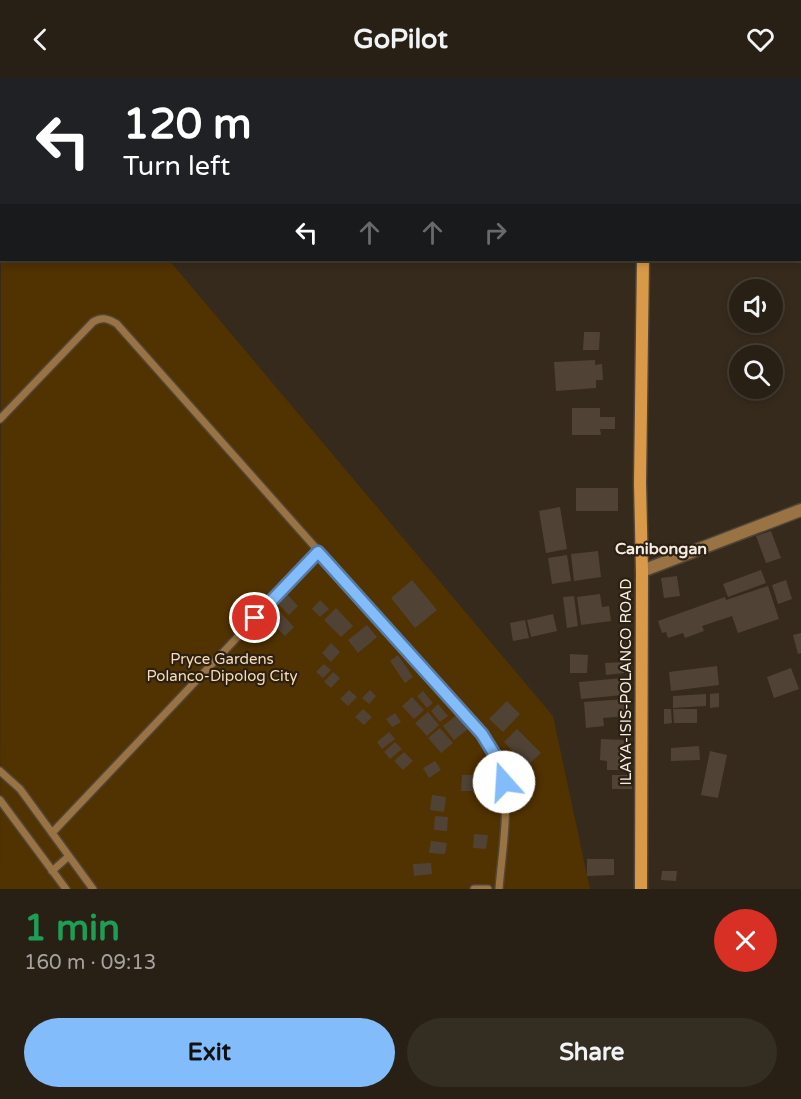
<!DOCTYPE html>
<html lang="en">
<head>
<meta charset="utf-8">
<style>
	body { margin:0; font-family:"Varela Round",sans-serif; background:#342d22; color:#f1f3f6; height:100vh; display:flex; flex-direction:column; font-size:22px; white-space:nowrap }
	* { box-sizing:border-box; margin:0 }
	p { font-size:20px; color:#a5a3a0 }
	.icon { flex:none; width:33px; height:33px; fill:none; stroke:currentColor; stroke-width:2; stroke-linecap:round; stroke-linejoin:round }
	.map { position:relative; height:811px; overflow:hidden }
	.sheet { display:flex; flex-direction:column; background:#282015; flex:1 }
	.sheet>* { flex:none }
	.hud { position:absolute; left:0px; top:0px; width:801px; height:183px; box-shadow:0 3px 9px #0003,0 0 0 2px #443e34; background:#202124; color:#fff; overflow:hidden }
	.fabs { position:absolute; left:729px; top:201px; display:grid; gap:12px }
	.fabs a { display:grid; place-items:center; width:54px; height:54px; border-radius:50%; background:#282015; box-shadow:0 3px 9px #0003,0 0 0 2px #443e34; font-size:30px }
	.pin { position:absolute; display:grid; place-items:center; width:51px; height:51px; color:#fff; margin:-26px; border:3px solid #fff; border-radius:50%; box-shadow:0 2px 6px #0007 }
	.me { position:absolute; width:66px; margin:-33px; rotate:341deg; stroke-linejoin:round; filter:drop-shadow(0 0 4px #0008) }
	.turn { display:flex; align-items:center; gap:21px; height:126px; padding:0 24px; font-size:27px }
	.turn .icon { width:78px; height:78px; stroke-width:2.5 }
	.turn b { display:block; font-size:42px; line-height:51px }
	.lanes { display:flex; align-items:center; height:57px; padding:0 24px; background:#0003; justify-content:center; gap:30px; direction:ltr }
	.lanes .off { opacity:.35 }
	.round { display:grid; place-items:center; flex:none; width:63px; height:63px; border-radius:32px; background:#342d22 }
	.head { display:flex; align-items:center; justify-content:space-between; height:102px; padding:0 24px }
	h1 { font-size:36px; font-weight:700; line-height:45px; color:#1e9e55 }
	.action { display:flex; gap:12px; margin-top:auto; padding:12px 24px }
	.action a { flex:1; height:69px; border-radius:36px; background:#83bcfb; color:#111; font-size:24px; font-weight:700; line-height:69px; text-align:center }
	.action a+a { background:#342d22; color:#f1f3f6 }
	header { display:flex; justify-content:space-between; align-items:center; height:78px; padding:0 24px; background:#282015; font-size:27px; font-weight:700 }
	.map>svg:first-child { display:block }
	.green { fill:#513201 }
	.building { fill:#504335 }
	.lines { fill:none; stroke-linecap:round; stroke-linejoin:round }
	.lane-casing { stroke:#514538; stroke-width:10 }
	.street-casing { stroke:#514538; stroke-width:15 }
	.secondary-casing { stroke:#514538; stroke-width:15 }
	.lane { stroke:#997343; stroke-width:7 }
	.street { stroke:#997343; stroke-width:12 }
	.secondary { stroke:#d89a49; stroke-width:12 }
	.route-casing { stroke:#557aa3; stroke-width:15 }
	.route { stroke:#83bcfb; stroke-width:10 }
	.labels { text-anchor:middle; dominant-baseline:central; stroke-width:4.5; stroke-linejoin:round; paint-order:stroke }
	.park-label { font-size:15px; fill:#fadbb6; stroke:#2b2012 }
	.street-label { font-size:15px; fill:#f5ede4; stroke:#2b2012 }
	.neighbourhood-label { font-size:16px; font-weight:bold; fill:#f5ede4; stroke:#2b2012 }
</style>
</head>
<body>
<header><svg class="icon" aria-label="back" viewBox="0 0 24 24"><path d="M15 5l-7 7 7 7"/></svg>GoPilot<svg class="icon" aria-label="heart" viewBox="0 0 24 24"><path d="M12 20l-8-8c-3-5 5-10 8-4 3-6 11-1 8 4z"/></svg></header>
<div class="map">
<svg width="801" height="811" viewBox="0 0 801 811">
	<rect width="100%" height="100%" fill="#362a1c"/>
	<path class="green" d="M 1,149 L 2,182 L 169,182 L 553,638 L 590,811 L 0,811 Z"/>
	<path class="building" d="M 584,254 L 600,254 L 599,272 L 583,272 Z
		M 595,282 L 595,287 L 602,286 L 603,302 L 596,302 L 596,310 L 556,313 L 554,284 Z
		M 572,330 L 600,330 L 600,339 L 615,339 L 615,351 L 600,351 L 601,357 L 572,357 Z
		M 576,410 L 618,410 L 618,433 L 576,433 Z
		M 560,429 L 567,471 L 546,475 L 539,433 Z
		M 771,453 L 781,480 L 766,485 L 756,458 Z
		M 598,473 L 601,499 L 574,503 L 571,476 Z
		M 567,477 L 571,503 L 552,506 L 548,480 Z
		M 761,492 L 766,505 L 728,519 L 723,506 Z
		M 677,498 L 680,518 L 664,520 L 661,500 Z
		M 412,502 L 437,532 L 415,550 L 391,520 Z
		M 786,502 L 792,521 L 778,526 L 772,507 Z
		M 768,508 L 779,541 L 738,555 L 732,538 L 702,548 L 704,553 L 685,560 L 683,555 L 668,560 L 666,554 L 662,555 L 658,543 L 725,519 L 726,522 Z
		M 287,516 L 298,528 L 289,537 L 278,526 Z
		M 600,516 L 602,529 L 609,528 L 611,543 L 581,547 L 577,519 Z
		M 574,518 L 578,548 L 567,550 L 563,519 Z
		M 320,522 L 329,531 L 320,539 L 312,531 Z
		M 336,530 L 353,548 L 341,559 L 324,542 Z
		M 279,533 L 294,549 L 285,558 L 270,543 Z
		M 553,536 L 557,553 L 531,559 L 527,542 Z
		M 525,542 L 529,560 L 513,563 L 510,545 Z
		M 367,547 L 377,559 L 358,575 L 348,562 Z
		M 801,555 L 801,575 L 798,576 L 793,557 Z
		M 331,565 L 340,574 L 331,584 L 322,575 Z
		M 570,576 L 588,577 L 587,595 L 570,595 Z
		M 398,577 L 413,599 L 405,605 L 390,583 Z
		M 623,584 L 624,595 L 606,597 L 605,585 Z
		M 324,586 L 331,592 L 323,600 L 316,594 Z
		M 717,588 L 719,607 L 671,613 L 669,594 Z
		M 791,590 L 799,611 L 774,620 L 767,599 Z
		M 333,594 L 340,600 L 331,610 L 324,604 Z
		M 622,600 L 623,617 L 581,621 L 579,604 Z
		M 349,612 L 357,619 L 348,628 L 340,621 Z
		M 370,612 L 376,618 L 369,626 L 362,620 Z
		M 423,613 L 433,625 L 427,630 L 417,618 Z
		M 719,615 L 719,629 L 710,630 L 710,616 Z
		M 706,616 L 706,628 L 673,630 L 673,618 Z
		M 412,619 L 424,632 L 414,641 L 402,628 Z
		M 625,621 L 627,638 L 603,640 L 604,648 L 586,650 L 584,624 Z
		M 507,623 L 520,636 L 503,654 L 489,641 Z
		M 438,626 L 448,638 L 440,644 L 431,633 Z
		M 363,631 L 372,639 L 364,647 L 355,639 Z
		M 664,631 L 671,631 L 672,645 L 664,646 Z
		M 673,631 L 697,631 L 697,645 L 674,645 Z
		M 428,634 L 439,647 L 427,658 L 415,645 Z
		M 395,635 L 401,644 L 392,649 L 386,641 Z
		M 457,637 L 468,651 L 454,662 L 443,648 Z
		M 440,650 L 453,665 L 441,675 L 428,660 Z
		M 517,651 L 541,675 L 527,688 L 504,664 Z
		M 389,654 L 395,661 L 382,671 L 377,664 Z
		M 601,661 L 626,662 L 626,668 L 629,668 L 628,683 L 625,683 L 625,692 L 607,692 L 607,683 L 600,682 Z
		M 395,664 L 402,671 L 390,681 L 384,674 Z
		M 699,668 L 700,682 L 671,683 L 671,670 Z
		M 710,673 L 727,677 L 718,720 L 701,717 Z
		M 404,674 L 413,683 L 403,692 L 394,683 Z
		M 435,683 L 441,692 L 429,700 L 423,690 Z
		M 462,697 L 473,697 L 473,713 L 461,713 Z
		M 612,697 L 632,697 L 632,711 L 612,711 Z
		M 432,717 L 446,719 L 444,734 L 430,732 Z
		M 435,738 L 448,739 L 447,753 L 434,752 Z
		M 474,756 L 488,757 L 486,771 L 473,770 Z
		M 431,763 L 447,765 L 445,776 L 429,775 Z
		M 587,781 L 614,781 L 614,797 L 587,798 Z
		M 431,785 L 432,796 L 414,798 L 413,786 Z
		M 662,793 L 677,793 L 676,803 L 661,802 Z"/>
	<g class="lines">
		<g class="lane-casing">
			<path id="lane" d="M 0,341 L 93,244 C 102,238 109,241 117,246 L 481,656 C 487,665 496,674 499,684 C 512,721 502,772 499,811
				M 0,693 L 20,711 L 93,811
				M 0,722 L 66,811
				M 52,755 L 318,474
				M 52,793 L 69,778
				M 474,811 L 488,811"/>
		</g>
		<g class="street-casing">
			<path id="street" d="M 642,493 L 801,432"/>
		</g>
		<g class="secondary-casing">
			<path id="secondary" d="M 654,2 L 654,0
				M 641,811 L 642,493 L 640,405 L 643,182"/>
		</g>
		<use href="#lane" class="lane"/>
		<use href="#street" class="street"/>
		<use href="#secondary" class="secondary"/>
	</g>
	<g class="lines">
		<g class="route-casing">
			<path id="route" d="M 255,540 L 318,474 L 482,656 L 498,682 L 504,704"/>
		</g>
		<use href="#route" class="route"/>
	</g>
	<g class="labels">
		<g class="park-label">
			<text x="222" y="581">Pryce Gardens<tspan x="222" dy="17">Polanco-Dipolog City</tspan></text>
		</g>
		<g class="street-label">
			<text transform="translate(626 604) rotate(-90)">ILAYA-ISIS-POLANCO ROAD</text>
		</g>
		<g class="neighbourhood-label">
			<text x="661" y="471">Canibongan</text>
		</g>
	</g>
</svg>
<div class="fabs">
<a><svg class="icon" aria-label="sound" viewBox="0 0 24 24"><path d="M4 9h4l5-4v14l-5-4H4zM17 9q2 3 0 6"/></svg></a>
<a><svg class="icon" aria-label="search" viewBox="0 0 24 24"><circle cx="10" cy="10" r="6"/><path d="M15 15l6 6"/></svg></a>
</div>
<div class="pin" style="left:255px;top:540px;background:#d93025"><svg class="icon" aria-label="arrive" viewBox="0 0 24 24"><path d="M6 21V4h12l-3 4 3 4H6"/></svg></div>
<svg class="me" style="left:504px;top:704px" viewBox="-20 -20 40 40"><circle r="19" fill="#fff"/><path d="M0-13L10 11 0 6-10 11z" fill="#83bcfb"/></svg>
<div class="hud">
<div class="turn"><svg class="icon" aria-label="left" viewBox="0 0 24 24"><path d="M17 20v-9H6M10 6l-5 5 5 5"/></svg><div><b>120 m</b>Turn left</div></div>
<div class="lanes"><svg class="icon" aria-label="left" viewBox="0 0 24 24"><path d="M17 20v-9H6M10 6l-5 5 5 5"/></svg><svg class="icon off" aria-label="ahead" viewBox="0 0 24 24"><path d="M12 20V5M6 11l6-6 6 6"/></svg><svg class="icon off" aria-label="ahead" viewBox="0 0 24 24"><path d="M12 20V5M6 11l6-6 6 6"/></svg><svg class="icon off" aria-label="right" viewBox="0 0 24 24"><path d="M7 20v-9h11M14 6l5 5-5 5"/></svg></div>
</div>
</div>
<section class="sheet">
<div class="head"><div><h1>1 min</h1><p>160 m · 09:13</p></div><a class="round" style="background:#d93025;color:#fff"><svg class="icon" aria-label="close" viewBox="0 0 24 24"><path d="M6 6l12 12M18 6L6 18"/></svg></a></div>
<div class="action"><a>Exit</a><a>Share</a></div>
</section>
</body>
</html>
